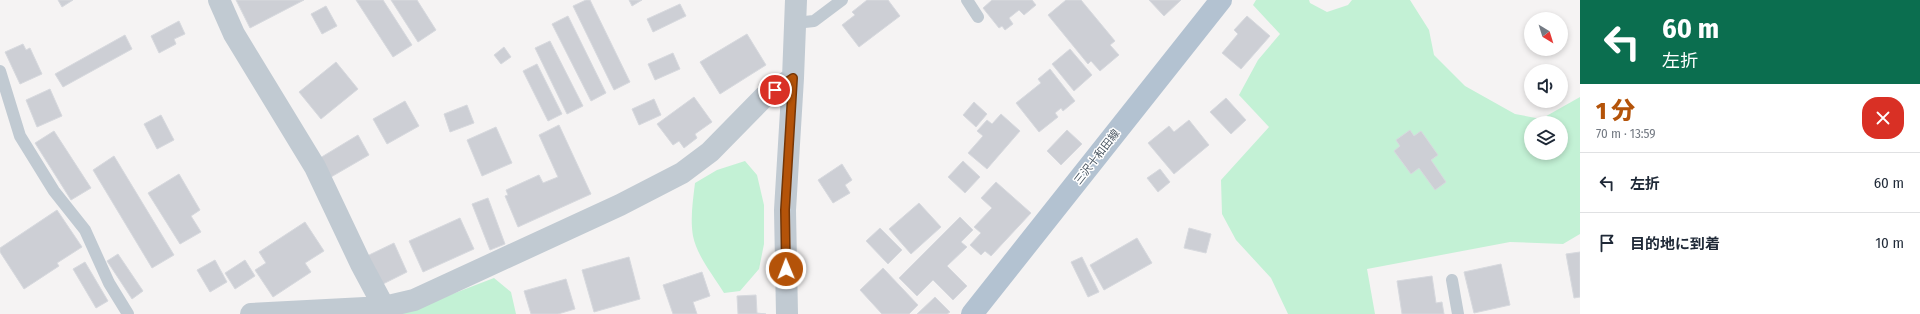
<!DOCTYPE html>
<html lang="ja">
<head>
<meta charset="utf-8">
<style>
	body { margin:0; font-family:"Fira Sans Condensed","Noto Sans JP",sans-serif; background:#f6f6f7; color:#1f2937; height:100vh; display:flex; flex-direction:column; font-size:15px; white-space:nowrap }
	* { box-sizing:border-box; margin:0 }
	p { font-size:13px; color:#747a83 }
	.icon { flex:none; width:22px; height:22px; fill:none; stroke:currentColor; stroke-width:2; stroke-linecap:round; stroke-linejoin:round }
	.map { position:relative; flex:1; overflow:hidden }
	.drawer { display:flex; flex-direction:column; background:#fff; width:340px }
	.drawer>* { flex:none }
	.top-card { background:#0b6e4f; color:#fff; overflow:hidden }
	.needle { width:26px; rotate:142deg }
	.controls { position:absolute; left:1524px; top:12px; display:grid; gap:8px }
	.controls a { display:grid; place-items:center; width:44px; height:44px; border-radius:50%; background:#fff; box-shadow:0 2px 6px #0003; font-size:20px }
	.pin { position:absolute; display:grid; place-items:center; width:34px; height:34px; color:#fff; margin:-17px; border:2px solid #fff; border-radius:50%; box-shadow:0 1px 4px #0007 }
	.me { position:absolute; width:44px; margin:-22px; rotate:359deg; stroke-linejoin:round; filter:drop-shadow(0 0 3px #0008) }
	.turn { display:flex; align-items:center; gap:14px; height:84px; padding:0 16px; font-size:18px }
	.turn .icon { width:52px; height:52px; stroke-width:2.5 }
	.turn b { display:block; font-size:28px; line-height:34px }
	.round { display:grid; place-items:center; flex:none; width:42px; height:42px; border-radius:16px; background:#f6f6f7 }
	.summary { display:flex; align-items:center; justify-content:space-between; height:68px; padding:0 16px }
	h1 { font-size:24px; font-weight:800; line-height:30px; color:#b45309 }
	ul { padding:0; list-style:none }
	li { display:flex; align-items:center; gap:12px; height:60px; padding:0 16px; border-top:1px solid #e0e1e3 }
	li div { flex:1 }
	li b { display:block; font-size:15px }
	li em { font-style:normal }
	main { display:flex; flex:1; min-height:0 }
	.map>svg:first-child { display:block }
	.green { fill:#c3f1d5; fill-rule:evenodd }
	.building { fill:#cdcfd5; stroke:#d7d9de }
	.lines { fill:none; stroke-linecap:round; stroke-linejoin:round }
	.lane { stroke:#c1cad2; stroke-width:12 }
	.street { stroke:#c1cad2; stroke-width:22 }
	.primary { stroke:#b3c2d1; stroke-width:22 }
	.route-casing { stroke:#753606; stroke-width:10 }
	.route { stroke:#b45309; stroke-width:7 }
	.labels { text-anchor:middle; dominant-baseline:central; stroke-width:3; stroke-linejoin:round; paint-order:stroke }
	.street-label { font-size:11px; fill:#4a5661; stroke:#fff }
</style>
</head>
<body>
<main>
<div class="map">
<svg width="1580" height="314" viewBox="0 0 1580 314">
	<rect width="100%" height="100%" fill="#f5f3f3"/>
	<path class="green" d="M 1256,0 L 1309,0 L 1310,3 L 1327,12 L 1348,5 L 1352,0 L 1410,0 L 1429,30 L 1434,55 L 1465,86 L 1515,114 L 1541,119 L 1580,97 L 1580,234 L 1563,244 L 1510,242 L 1367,269 L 1375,314 L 1288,314 L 1271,278 L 1236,240 L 1222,214 L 1221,180 L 1269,127 L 1239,95 L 1258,60 L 1280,34 L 1253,5 ZM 1531,123 L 1561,123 L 1561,153 L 1531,153 Z
		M 745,161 L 757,175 L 764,205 L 764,244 L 759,269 L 740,291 L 724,293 C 713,275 697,256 693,236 C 690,219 693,200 695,183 L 717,170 Z
		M 494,278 L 511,292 L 516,314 L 400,314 Z"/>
	<path class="building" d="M 58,0 L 73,0 L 62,7 Z
		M 236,0 L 304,0 L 250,28 Z
		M 356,0 L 383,0 L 412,45 L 393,57 Z
		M 391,0 L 417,0 L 436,30 L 418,42 Z
		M 586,0 L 590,0 L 630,82 L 614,90 L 573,6 Z
		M 629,0 L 642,0 L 632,6 Z
		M 867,0 L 888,0 L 900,16 L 859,47 L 842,25 L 855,15 L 852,12 Z
		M 992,0 L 1032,0 L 1036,5 L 1024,15 L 1019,10 L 1009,18 L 1013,24 L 1005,30 L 1002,26 L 999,28 L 983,8 Z
		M 1066,0 L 1081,0 L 1115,41 L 1110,45 L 1119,55 L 1100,71 L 1091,61 L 1088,64 L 1048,15 Z
		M 1149,0 L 1181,0 L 1164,16 Z
		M 680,4 L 686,16 L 653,32 L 647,19 Z
		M 326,6 L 337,26 L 322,34 L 311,14 Z
		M 568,16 L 606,93 L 591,101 L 552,24 Z
		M 1247,16 L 1270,36 L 1241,69 L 1222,53 L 1238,34 L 1234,30 Z
		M 179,21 L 185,34 L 174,39 L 176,44 L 159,53 L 151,36 Z
		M 747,34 L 766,65 L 720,94 L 700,62 Z
		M 125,35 L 132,49 L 63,87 L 55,74 Z
		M 550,41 L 583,106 L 567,114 L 535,48 Z
		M 23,44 L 26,50 L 30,48 L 42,74 L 20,84 L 5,52 Z
		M 504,47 L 511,57 L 501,64 L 494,55 Z
		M 1070,49 L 1092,75 L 1074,91 L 1052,64 Z
		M 673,53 L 680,69 L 655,80 L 648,64 Z
		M 336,62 L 358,89 L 321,119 L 299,92 Z
		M 537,64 L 562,114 L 548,121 L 523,71 Z
		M 1050,69 L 1075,101 L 1063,111 L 1061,108 L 1055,113 L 1058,117 L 1039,132 L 1016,103 L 1041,83 L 1038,79 Z
		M 50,89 L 62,116 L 37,127 L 26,100 Z
		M 694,97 L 712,122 L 695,134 L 697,138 L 684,148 L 679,141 L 673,145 L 657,124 Z
		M 1226,98 L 1246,120 L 1231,134 L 1210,112 Z
		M 654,99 L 661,115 L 639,125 L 632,109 Z
		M 405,101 L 419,126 L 387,144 L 373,119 Z
		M 974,102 L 987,114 L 976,127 L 963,115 Z
		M 467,105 L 474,123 L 450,132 L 444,114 Z
		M 1001,114 L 1020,131 L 987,169 L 968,153 L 983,136 L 977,131 L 987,120 L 992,124 Z
		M 161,115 L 174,140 L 157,149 L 144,124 Z
		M 1189,120 L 1209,145 L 1174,174 L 1148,143 L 1169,126 L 1174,132 Z
		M 559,125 L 591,194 L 518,227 L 505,196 L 508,195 L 506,190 L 539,175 L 543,183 L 558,177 L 539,135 Z
		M 496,127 L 512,163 L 482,176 L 467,140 Z
		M 1067,130 L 1082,144 L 1061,165 L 1047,151 Z
		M 1410,130 L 1414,136 L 1421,131 L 1438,155 L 1431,160 L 1446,182 L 1435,190 L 1419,168 L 1411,174 L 1394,151 L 1400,146 L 1396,140 Z
		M 54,131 L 91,188 L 71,200 L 35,143 Z
		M 358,135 L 369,155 L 331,177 L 320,158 Z
		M 114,156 L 174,255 L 152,268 L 93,170 Z
		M 963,161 L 980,177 L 965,193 L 948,177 Z
		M 842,164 L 852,180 L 845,185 L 850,193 L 833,203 L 818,180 Z
		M 1160,169 L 1170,182 L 1158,192 L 1147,178 Z
		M 179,174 L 200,210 L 191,216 L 201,232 L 180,244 L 148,193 Z
		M 996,182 L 1031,213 L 991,256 L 985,251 L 981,255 L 970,245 L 981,233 L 974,227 L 992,208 L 981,198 Z
		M 488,198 L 505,244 L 490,250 L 472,204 Z
		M 919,203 L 941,227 L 911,254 L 889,229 Z
		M 57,210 L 82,247 L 57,263 L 59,266 L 24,289 L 0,252 L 0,248 Z
		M 960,217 L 973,230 L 961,242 L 967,247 L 947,266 L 967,286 L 953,300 L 933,280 L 917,296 L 899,278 Z
		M 460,218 L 474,249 L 423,272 L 409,241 Z
		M 305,222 L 324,251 L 305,263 L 311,272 L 273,297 L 255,270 L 266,263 L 259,252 Z
		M 880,228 L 902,250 L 888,264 L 866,241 Z
		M 1189,228 L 1211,234 L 1206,253 L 1184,248 Z
		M 1137,238 L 1152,263 L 1104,290 L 1090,265 Z
		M 394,243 L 407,272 L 381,285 L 367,256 Z
		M 1580,252 L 1580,297 L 1574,298 L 1566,254 Z
		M 118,254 L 143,291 L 132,299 L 107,261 Z
		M 629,257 L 640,299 L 594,312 L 582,270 Z
		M 1082,257 L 1099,292 L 1088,297 L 1071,262 Z
		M 215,260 L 227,282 L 210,292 L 197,270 Z
		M 245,260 L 255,276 L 235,289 L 225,273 Z
		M 85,262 L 108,301 L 96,308 L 73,269 Z
		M 1501,264 L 1510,305 L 1474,313 L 1464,272 Z
		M 883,268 L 918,305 L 909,314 L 882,314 L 860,290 Z
		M 702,272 L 710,296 L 693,302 L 697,314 L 673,314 L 663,285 Z
		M 1432,276 L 1436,303 L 1442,302 L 1444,314 L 1402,314 L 1397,281 Z
		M 566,279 L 575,309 L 558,314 L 531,314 L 524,291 Z
		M 756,295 L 757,313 L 766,314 L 738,314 L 737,296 Z
		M 935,297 L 950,312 L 947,314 L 917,314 Z"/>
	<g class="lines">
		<path class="lane" d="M 967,0 L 978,17
			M 795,23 L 814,21 L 842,0
			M 0,71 L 20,136 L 54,191 L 85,230 L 109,283 L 128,314
			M 1452,280 L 1458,314"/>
		<path class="street" d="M 219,0 L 234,34 L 315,167 L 361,264 L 384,307
			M 251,314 L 384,307 L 414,300 L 620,205 L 682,173 L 710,152 L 765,96 L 793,78
			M 787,314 L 785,210 L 793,78 L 796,0"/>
		<path class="primary" d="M 972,314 L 1221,0"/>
	</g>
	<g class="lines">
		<g class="route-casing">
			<path id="route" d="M 775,90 L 793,78 L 785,210 L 786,269"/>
		</g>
		<use href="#route" class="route"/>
	</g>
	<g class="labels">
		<g class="street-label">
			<text transform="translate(1097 157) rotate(-52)">三沢十和田線</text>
		</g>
	</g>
</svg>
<div class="controls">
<a><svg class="needle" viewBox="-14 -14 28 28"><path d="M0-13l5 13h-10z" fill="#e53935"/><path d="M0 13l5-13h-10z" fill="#747a83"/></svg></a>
<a><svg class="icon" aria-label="sound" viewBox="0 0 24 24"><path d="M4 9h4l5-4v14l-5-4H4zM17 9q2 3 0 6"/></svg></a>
<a><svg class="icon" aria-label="layers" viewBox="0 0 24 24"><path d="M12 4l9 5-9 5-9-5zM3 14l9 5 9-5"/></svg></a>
</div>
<div class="pin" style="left:775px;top:90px;background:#d93025"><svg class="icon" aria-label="arrive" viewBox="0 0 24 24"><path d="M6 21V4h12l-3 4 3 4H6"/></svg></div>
<svg class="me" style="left:786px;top:269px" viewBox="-20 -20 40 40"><circle r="17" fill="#b45309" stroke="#fff" stroke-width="3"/><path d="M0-11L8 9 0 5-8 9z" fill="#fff"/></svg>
</div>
<section class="drawer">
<div class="top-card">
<div class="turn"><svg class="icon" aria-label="left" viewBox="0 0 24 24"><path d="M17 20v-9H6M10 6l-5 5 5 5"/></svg><div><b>60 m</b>左折</div></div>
</div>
<div class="summary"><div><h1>1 分</h1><p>70 m · 13:59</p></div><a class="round" style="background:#d93025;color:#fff"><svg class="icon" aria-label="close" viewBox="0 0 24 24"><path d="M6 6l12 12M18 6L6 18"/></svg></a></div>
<ul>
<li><svg class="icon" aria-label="left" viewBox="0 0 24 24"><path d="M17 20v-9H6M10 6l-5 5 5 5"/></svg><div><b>左折</b></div><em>60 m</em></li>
<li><svg class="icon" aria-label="arrive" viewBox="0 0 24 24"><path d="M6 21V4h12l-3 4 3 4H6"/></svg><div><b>目的地に到着</b></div><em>10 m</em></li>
</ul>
</section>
</main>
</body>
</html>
